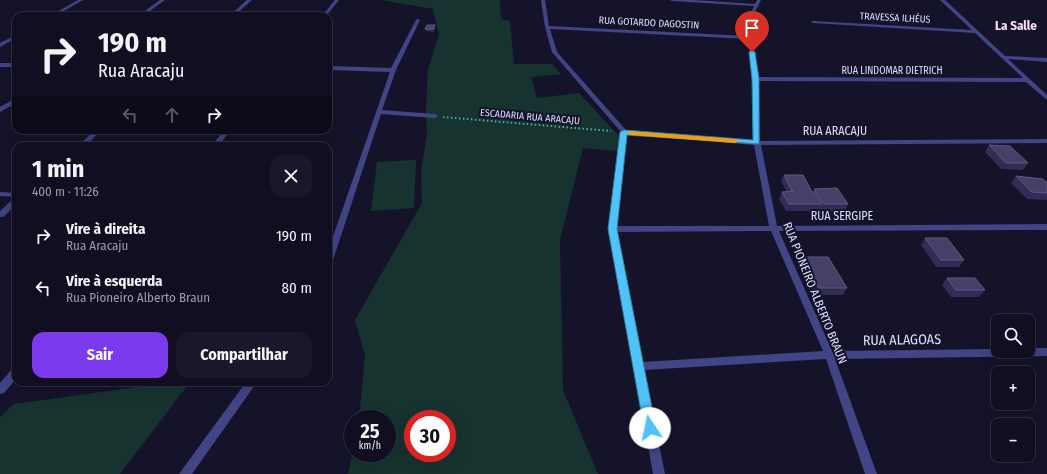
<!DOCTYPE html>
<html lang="pt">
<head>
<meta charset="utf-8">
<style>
	body { margin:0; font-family:"Fira Sans Condensed",sans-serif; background:#191729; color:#f1f3f6; height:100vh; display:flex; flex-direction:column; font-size:15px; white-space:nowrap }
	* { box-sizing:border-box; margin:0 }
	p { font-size:13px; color:#9c9ca5 }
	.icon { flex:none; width:22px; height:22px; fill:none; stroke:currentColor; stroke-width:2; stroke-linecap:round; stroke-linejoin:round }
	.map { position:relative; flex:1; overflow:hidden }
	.drawer { position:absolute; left:12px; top:142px; width:320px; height:244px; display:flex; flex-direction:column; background:#100e20; border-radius:12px; box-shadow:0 4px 16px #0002,0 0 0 1px #302e3e }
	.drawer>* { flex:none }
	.banner { position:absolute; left:12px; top:12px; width:320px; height:122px; border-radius:12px; box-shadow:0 4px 16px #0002,0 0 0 1px #302e3e; background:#100e20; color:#f1f3f6; overflow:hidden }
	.buttons { position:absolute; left:991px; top:314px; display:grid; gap:8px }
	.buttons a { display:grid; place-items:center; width:44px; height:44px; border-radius:8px; background:#100e20; box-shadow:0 4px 16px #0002,0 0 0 1px #302e3e; font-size:20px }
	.speed { position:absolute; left:344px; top:410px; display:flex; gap:8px; font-size:20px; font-weight:700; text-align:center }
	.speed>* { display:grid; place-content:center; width:52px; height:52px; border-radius:50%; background:#100e20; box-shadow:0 4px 16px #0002,0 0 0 1px #302e3e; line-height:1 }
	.speed small { font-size:10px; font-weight:400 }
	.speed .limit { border:6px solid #d22; background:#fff; color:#111 }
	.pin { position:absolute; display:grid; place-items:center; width:34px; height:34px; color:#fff; margin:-41px -17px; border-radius:50% 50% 50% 0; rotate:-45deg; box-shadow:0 0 4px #0007 }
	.pin .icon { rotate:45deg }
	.me { position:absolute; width:44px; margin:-22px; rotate:349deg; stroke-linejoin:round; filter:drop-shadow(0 0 3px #0008) }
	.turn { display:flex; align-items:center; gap:14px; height:84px; padding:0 20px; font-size:18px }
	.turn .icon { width:52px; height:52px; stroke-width:2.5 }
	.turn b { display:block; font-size:28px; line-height:34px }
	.lanes { display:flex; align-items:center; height:38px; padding:0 20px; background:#0003; justify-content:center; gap:20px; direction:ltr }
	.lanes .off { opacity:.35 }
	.round { display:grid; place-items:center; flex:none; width:42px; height:42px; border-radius:12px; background:#191729 }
	.overview { display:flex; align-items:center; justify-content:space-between; height:68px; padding:0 20px }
	h1 { font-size:24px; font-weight:700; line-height:30px }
	.primary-button { display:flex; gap:8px; margin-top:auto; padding:8px 20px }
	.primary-button a { flex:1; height:46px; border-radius:12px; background:#7c3aed; color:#fff; font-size:16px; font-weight:700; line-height:46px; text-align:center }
	.primary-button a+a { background:#191729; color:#f1f3f6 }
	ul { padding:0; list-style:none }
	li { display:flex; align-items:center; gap:12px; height:52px; padding:0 20px }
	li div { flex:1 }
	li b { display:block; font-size:15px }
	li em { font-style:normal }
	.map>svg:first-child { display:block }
	.green { fill:#163330; fill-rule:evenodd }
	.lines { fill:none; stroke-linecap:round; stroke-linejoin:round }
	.path { stroke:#39b5a3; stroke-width:2; stroke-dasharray:1.5 2.5; stroke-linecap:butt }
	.street { fill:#414485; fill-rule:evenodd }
	.wall { fill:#322d56 }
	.building { fill:#444068; stroke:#5c597f }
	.route { fill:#4fc3f7; stroke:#337fa1 }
	.slow { fill:#f59e0b }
	.labels { text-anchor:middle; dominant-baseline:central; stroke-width:4; stroke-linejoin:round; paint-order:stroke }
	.far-street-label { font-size:10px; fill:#dedefd; stroke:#15132a }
	.street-label { font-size:12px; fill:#dedefd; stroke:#15132a }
	.far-district-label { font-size:13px; font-weight:bold; fill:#fddff5; stroke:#15132a }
	.near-street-label { font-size:14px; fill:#dedefd; stroke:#15132a }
</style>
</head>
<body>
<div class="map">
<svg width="1047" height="474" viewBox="0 0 1047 474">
	<rect width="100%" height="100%" fill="#15132a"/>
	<path class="green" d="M 381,0 L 500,0 L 501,19 L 510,21 L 514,64 L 552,64 L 561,74 L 531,77 L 537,98 L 579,93 L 619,136 L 618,151 L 583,148 L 560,240 L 563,390 L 598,474 L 348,474 L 353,451 L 353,453 L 387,453 L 387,419 L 359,419 L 365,355 L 355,320 L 422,203 L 421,173 L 427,133 L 426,112 L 428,69 L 439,35 L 433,9 ZM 413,419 L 447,419 L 447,453 L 413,453 Z
		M 416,160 L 414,208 L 371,211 L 377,162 Z
		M 154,382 L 190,382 L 120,474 L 0,474 L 0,417 L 14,404 L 152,385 Z"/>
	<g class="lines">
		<path class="path" d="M 443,117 L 611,131"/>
		<path class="street" d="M 78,0 L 83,0 L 55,16 L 50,16 Z
			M 160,0 L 165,0 L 143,16 L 138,16 Z
			M 247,0 L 252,0 L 234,16 L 229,16 Z
			M 335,0 L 339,0 L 326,16 L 322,16 Z
			M 541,0 L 545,0 L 549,26 L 748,36 L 749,16 L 754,6 L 672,1 L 670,0 L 694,0 L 755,4 L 757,0 L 761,0 L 753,16 L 752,38 L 759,77 L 1023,78 L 975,33 L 813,23 L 811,22 L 813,21 L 972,30 L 940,0 L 945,0 L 1005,56 L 1047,58 L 1047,62 L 1008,59 L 1047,95 L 1047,100 L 1026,82 L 759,81 L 760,141 L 1047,139 L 1047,143 L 761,145 L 777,226 L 1047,224 L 1047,230 L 779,231 L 832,351 L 998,349 L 998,351 L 1028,351 L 1028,348 L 1047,348 L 1047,356 L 835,359 L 877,474 L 865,474 L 826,359 L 644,370 L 665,474 L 653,474 L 609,229 L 621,132 L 552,52 L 545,27 ZM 550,29 L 748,39 L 753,79 L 754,141 L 626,130 L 557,52 ZM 627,134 L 754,145 L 769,226 L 617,226 ZM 771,231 L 823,351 L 643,362 L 617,232 Z
			M 418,19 L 420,20 L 396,70 L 382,110 L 435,114 L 438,116 L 435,118 L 381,114 L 332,263 L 331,265 L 328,266 L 328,251 L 390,72 L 328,70 L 328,66 L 391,68 L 416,20 Z
			M 16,35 L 16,38 L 0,47 L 0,43 Z
			M 0,63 L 16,63 L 16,67 L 0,67 Z
			M 16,98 L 16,103 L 0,112 L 0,107 Z
			M 95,130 L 102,130 L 85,146 L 78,146 Z
			M 225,130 L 231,130 L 218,146 L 211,146 Z
			M 0,192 L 16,193 L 16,197 L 0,196 Z
			M 13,199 L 16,199 L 16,205 L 3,217 L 0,217 L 0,211 Z
			M 16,368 L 16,379 L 4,393 L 0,394 L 0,383 L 12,369 Z
			M 246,382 L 257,382 L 192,474 L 179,474 Z"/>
	</g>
	<path class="wall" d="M 435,25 L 435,28 L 434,32 L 426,31 L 425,29 Z
		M 989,145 L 1028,163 L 1023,170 L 1001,169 L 985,152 Z
		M 784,175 L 812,192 L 813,192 L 814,189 L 848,204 L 845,211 L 821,211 L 820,209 L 819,211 L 786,211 L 779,199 L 782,192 L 787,192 L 781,181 Z
		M 1016,176 L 1047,183 L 1047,200 L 1027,199 L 1011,183 Z
		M 925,238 L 964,260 L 959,267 L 936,267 L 921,245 Z
		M 802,257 L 847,288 L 843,295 L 815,295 L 798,264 Z
		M 947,278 L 985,290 L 979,297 L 951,297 L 942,285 Z"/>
	<path class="building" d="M 427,25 L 435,25 L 434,29 L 425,29 Z
		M 989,145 L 1010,146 L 1028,163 L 1006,163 Z
		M 784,175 L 803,175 L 812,192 L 814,192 L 822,204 L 789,204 L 782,192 L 795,191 L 792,191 Z
		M 1016,176 L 1043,179 L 1047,183 L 1047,193 L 1032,192 Z
		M 837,188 L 848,204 L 824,204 L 814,189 Z
		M 925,238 L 947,238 L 964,260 L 941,260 Z
		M 802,257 L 828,257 L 847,288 L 819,288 Z
		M 947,278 L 975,278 L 985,290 L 956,290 Z"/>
	<path class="route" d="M 752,50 L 755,52 L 759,79 L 759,144 L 627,135 L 617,229 L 656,428 L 654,432 L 650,434 L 646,432 L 644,428 L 608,229 L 620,132 L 624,130 L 753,140 L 752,79 L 749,52 Z"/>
	<path class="slow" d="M 628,131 L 735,139 L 739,141 L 735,143 L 631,135 L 628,134 Z"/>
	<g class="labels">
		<g class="far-street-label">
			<text transform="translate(895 18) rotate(3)">TRAVESSA ILHÉUS</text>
			<text transform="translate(649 23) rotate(3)">RUA GOTARDO DAGOSTIN</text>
			<text x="892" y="71">RUA LINDOMAR DIETRICH</text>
			<text transform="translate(530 117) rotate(5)">ESCADARIA RUA ARACAJU</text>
		</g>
		<g class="street-label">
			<text x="835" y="131">RUA ARACAJU</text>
			<text x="842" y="216">RUA SERGIPE</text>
			<text transform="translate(815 293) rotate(68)">RUA PIONEIRO ALBERTO BRAUN</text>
		</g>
		<g class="far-district-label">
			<text x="1016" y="25">La Salle</text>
		</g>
		<g class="near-street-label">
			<text transform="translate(902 340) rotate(-1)">RUA ALAGOAS</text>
		</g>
	</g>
</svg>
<div class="buttons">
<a><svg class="icon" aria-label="search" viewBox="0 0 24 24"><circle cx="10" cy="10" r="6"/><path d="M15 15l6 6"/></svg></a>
<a>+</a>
<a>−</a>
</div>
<div class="speed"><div>25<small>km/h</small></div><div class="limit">30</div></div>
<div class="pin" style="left:752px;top:52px;background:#d93025"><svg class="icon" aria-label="arrive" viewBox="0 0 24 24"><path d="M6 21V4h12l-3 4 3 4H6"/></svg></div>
<svg class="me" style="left:650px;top:428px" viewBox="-20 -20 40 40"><circle r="19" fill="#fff"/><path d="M0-13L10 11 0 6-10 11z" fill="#4fc3f7"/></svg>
<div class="banner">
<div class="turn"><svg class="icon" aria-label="right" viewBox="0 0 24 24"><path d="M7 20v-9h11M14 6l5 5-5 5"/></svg><div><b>190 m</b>Rua Aracaju</div></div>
<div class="lanes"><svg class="icon off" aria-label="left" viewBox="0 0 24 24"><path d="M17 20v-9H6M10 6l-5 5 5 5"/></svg><svg class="icon off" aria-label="ahead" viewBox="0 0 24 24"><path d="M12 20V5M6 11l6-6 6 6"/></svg><svg class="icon" aria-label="right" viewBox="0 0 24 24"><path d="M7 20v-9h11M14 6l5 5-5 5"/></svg></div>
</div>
<section class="drawer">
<div class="overview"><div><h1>1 min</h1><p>400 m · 11:26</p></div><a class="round"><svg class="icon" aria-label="close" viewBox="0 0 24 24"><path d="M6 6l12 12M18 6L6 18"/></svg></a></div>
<ul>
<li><svg class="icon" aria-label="right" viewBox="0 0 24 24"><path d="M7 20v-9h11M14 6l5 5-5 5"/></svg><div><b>Vire à direita</b><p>Rua Aracaju</p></div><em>190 m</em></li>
<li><svg class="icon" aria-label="left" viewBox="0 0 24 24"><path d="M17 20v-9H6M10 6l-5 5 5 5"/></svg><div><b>Vire à esquerda</b><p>Rua Pioneiro Alberto Braun</p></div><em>80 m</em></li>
</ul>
<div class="primary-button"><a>Sair</a><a>Compartilhar</a></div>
</section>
</div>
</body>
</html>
